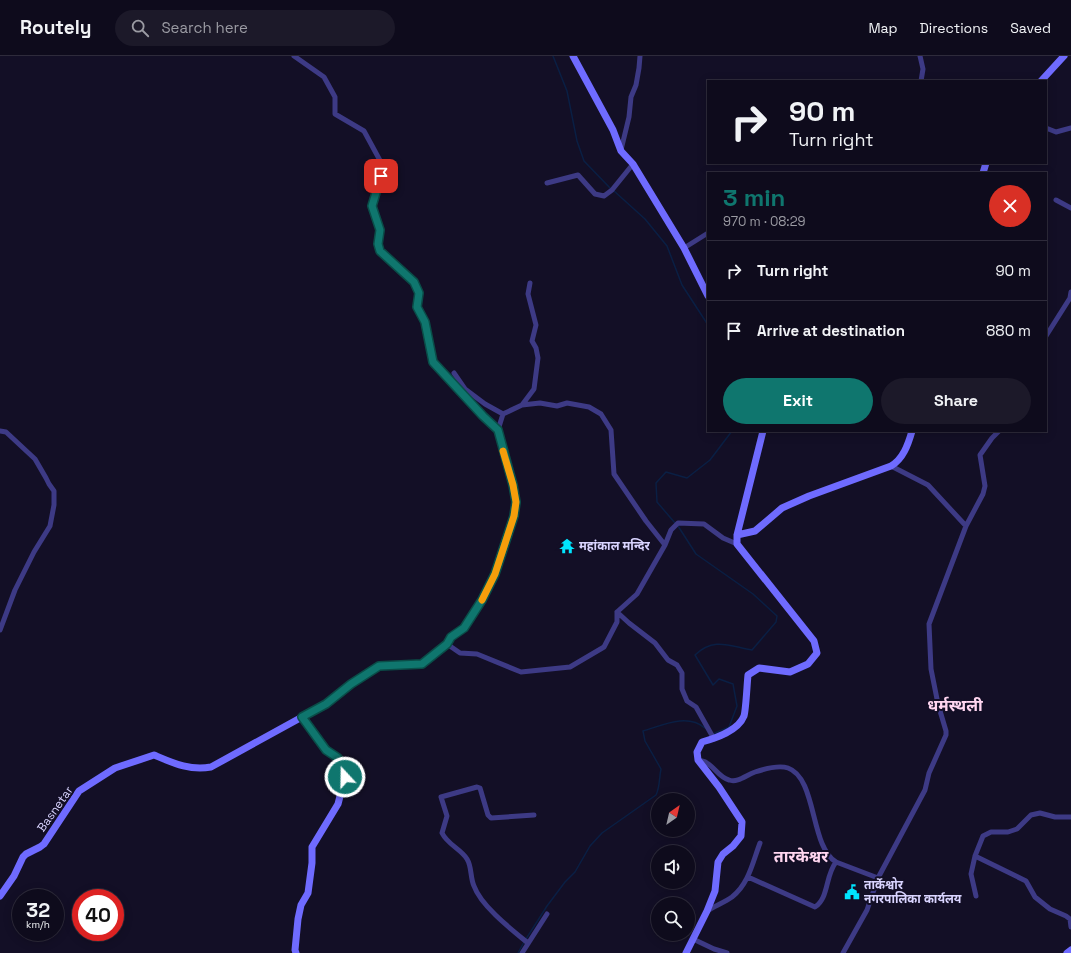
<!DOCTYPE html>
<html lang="en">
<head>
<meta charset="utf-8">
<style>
	body { margin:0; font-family:"Space Grotesk","Noto Sans Devanagari",sans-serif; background:#1c1929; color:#f1f3f6; height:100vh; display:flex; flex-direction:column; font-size:15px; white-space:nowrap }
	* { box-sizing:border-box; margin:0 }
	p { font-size:13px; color:#9b9ba3 }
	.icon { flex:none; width:22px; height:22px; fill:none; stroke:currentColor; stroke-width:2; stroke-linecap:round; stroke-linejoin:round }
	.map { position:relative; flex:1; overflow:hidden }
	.drawer { position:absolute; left:707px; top:116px; width:340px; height:260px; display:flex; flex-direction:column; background:#0e0b1c; border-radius:0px; box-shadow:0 2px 10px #0003,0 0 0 1px #2e2b3b }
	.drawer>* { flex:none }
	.hud { position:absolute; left:707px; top:24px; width:340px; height:84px; border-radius:0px; box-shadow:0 2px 10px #0003,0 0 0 1px #2e2b3b; background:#0e0b1c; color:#f1f3f6; overflow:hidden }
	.needle { width:26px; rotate:34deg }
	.buttons { position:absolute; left:651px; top:737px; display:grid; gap:8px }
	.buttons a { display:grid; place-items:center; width:44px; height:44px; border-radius:50%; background:#0e0b1c; box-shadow:0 2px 10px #0003,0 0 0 1px #2e2b3b; font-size:20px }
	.speed { position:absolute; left:12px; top:833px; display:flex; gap:8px; font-size:20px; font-weight:700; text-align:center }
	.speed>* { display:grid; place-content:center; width:52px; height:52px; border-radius:50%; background:#0e0b1c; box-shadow:0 2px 10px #0003,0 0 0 1px #2e2b3b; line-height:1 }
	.speed small { font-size:10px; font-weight:400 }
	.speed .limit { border:6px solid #d22; background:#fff; color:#111 }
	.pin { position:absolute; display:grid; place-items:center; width:34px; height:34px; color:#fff; margin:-17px; border-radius:8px; box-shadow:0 2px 6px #0006 }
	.me { position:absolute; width:44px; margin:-22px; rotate:339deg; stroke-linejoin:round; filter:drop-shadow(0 0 3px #0008) }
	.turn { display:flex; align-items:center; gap:14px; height:84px; padding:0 16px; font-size:18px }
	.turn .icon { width:52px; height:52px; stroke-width:2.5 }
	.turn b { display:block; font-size:28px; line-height:34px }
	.round { display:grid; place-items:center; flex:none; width:42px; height:42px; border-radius:21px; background:#1c1929 }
	.overview { display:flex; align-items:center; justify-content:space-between; height:68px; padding:0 16px }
	h1 { font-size:24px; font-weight:800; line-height:30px; color:#0f766e }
	.primary-button { display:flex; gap:8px; margin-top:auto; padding:8px 16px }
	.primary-button a { flex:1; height:46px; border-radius:24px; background:#0f766e; color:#fff; font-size:16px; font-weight:800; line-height:46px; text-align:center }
	.primary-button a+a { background:#1c1929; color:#f1f3f6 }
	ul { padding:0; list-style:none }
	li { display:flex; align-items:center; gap:12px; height:60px; padding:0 16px; border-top:1px solid #2e2b3b }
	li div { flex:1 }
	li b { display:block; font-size:15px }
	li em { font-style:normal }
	header { display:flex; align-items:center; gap:24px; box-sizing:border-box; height:56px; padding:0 20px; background:#0e0b1c; border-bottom:1px solid #2e2b3b }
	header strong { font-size:19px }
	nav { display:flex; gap:22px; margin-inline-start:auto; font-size:14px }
	.search { width:280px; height:36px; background:#1c1929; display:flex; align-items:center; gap:10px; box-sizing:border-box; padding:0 14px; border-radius:22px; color:#9b9ba3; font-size:15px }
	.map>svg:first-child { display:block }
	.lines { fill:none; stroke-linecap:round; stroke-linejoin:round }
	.stream { stroke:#0a1f44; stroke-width:1.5 }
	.street { stroke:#3d3a85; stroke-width:5 }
	.secondary { stroke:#6f6bff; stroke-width:7 }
	.route-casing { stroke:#0a4d48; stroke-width:10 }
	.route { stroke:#0f766e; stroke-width:7 }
	.slow { stroke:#f59e0b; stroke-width:7 }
	.labels { text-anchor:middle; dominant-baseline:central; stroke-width:4; stroke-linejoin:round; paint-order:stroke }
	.poi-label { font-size:12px; font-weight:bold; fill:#d9d4ff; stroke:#130f26; text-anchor:start }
	.street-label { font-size:12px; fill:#d9d4ff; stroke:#130f26 }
	.district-label { font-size:16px; font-weight:bold; fill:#ffd6f0; stroke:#130f26 }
</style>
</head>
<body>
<header>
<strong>Routely</strong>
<div class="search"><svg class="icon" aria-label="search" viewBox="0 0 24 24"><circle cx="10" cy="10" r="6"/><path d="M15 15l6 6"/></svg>Search here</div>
<nav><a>Map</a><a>Directions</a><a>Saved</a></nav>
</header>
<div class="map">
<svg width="1071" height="897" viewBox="0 0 1071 897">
	<rect width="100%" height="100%" fill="#130f26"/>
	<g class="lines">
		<path class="stream" d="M 553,0 L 567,35 L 577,85 L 584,105 L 611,133
			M 614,135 L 645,163 L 667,190 L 682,229 L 708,269
			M 675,467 L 657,446 L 656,427 L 666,416 L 687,422 L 710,404 L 732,375
			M 678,470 L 696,498 L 753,538 L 777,560 L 776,566 L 752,594 C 729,590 714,581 695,599 L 713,629 L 719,623 L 733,628 L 737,650 L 729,671 L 713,678
			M 526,883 L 547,850 L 565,826 L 575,816 L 590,790 L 602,777 L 656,739 C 660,731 659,722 661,713 L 645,685 L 643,675 C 663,669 687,657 705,672
			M 518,897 L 524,886"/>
		<path class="street" d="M 294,0 L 324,21 L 335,41 L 335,58 L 364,75 L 383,110 L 372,150 L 380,174 L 378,188 L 380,195 L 414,226 L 419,237 L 417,251 L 425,266 L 433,306 L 483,360 L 498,374
			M 920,0 L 923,13 L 921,25
			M 1046,72 L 1056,76 L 1071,72
			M 621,94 L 629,61 L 631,41 L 636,29 L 639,12 L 640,0
			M 547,127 L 578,119 L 595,138 L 604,140 L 612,134 L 633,108
			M 1056,144 L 1071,152
			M 684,192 L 708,177
			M 1046,280 L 1070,242 L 1071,236
			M 454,317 L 465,333 L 485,348 L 503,358
			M 522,349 L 540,347 L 557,350 L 567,347 L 589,351 L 601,358 L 611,374 L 614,418 L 646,465 L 665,489
			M 0,375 L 6,376 L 35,403 L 46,422 L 49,428 L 54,435 L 54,449 L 50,470 L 34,496 L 15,534 L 0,574
			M 966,470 L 983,438 L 985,430 L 980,399 L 992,382 L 999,375
			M 617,556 L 629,567 L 655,587 L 668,604 L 677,609 L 682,617 L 682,633 L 687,645 L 696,651 L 714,683
			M 447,588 L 460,597 L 477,598 L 521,616 L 570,611 L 604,591 L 617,566 L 617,556 L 637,538 L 665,489 L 671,474 L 678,467 L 704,468 L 723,482 L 737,488
			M 302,661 L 326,648 L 351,628 L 379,610 L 422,608 L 447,588 L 451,581 L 464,572 L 482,544 L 495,518 L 514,460 L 515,446 L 513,429 L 498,374 L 503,358 L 522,349 L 534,333 L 538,302 L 536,292 L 532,285 L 536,269 L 528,238 L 530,227
			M 698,704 C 701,705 705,705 707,707 C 715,712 720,722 729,724 C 738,727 746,719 755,716 C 764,713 779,709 788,712 C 817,722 810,791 836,806
			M 975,800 L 1026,825 L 1035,841 L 1050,853 L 1066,860 L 1070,863 L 1071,871
			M 748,821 L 815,851 C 829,842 825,820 836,806 L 878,822
			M 976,840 L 971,818 L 975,800 L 983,780 L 991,776 L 1008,776 L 1017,773 L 1031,759 L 1040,757 L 1055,761 L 1071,761
			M 707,855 C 715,850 725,846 732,841 C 749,828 753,805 760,787
			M 693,883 L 714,893 L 727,897
			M 528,887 C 512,874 481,850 474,830 C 470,821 472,811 467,803 C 461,793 448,789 442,777 L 447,760 L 441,741 L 477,731 L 480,732 L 488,759 L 491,762 L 534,759
			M 522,897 L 547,858
			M 843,897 L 867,854 L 878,822 L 925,734 L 929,717 L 946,679 L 946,675 L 938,648 L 931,613 L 929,568 L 966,470 L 928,429 L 891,410"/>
		<path class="secondary" d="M 573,0 L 613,74 L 621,95 L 633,108 L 684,192 L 708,240
			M 1041,25 L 1064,0
			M 983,117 L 986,107
			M 737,479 L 755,475 L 782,452 L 809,440 L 891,410 C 903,403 908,389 912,375
			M 0,840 L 14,820 L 23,801 L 26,798 L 40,791 L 44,788 L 79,735 L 115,712 L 154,699 C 173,707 190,715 211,711 L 302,661 L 327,694 L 338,703 L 343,710 L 345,721 L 338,748 L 312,791 L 312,807 L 308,837 L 301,849 L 298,863 L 295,894 L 296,897
			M 686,897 L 707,855 L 715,835 L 718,806 L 723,798 L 733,790 L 741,780 L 742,766 L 719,731 L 698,704 L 697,696 L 702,686 C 716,682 738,675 744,660 C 746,653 747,628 748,619 L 759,612 L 790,616 L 808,608 L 817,597 L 814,585 L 737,488 L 737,479 L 763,375
			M 1067,897 L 1071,894"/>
	</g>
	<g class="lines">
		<g class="route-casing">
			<path id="route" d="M 345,721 L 344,710 L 338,702 L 326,694 L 302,661 L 326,648 L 351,628 L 379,610 L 422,608 L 447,588 L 451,581 L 464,572 L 482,544 L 495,518 L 514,460 L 516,446 L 513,429 L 498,374 L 483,360 L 433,306 L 425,266 L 417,251 L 419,237 L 414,226 L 380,195 L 378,188 L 380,174 L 372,150 L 381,120"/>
		</g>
		<use href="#route" class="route"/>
		<path class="slow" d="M 482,544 L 495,518 L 514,460 L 516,446 L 513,429 L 503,395"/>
	</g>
	<defs>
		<g id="temple-bare" transform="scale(1.2)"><path d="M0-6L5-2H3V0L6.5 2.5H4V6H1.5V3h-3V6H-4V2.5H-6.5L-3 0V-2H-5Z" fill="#00e5ff" stroke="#130f26" stroke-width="2.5" paint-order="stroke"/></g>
		<g id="civic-bare" transform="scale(1.2)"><path d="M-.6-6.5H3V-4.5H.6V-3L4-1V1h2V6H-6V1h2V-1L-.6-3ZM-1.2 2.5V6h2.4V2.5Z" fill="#00e5ff" stroke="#130f26" stroke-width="2.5" paint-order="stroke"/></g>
	</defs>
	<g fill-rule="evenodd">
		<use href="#temple-bare" x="567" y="490"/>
		<use href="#civic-bare" x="852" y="836"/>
	</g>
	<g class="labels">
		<g class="poi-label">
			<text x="579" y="490">महांकाल मन्दिर</text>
			<text x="864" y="829">तार्केश्वोर<tspan x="864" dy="14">नगरपालिका कार्यलय</tspan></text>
		</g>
		<g class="street-label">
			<text transform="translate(55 753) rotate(-55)">Basnetar</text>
		</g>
		<g class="district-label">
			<text x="955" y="649">धर्मस्थली</text>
			<text x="801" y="800">तारकेश्वर</text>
		</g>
	</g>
</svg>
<div class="buttons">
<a><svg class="needle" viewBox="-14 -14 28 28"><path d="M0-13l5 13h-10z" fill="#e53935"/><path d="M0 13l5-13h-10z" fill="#9b9ba3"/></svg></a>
<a><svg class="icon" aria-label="sound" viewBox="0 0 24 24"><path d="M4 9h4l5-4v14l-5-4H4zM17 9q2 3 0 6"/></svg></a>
<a><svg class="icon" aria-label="search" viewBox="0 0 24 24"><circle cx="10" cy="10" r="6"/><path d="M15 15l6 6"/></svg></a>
</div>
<div class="speed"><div>32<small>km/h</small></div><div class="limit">40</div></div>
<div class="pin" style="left:381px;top:120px;background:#d93025"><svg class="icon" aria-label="arrive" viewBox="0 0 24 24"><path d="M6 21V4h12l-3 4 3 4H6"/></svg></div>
<svg class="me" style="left:345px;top:721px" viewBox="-20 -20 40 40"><circle r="17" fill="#0f766e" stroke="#fff" stroke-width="3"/><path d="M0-11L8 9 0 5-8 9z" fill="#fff"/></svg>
<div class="hud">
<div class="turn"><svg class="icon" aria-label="right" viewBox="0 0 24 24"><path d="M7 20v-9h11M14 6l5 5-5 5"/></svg><div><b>90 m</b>Turn right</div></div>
</div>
<section class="drawer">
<div class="overview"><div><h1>3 min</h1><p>970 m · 08:29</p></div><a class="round" style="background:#d93025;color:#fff"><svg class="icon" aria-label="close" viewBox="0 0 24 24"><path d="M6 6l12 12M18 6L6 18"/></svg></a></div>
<ul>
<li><svg class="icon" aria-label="right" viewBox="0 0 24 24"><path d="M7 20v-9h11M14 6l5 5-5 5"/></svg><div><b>Turn right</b></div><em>90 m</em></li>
<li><svg class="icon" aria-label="arrive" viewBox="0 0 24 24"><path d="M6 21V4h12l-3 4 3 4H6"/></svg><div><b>Arrive at destination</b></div><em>880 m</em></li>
</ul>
<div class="primary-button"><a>Exit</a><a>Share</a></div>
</section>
</div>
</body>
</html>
